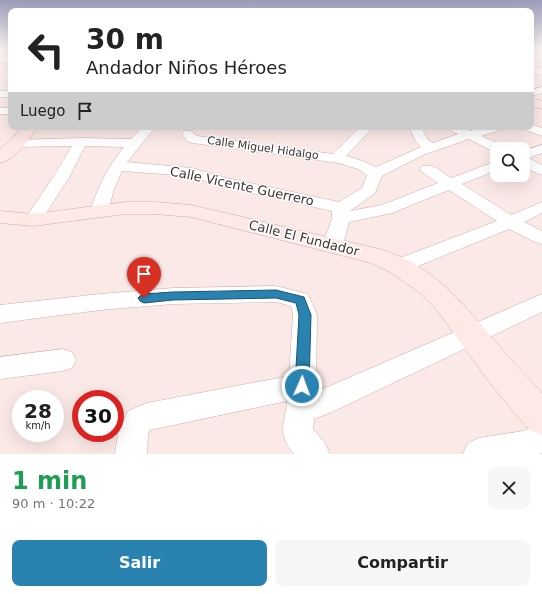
<!DOCTYPE html>
<html lang="es">
<head>
<meta charset="utf-8">
<style>
	body { margin:0; font-family:"DejaVu Sans",sans-serif; background:#f6f6f6; color:#222; height:100vh; display:flex; flex-direction:column; font-size:15px; white-space:nowrap }
	* { box-sizing:border-box; margin:0 }
	p { font-size:13px; color:#767676 }
	.icon { flex:none; width:22px; height:22px; fill:none; stroke:currentColor; stroke-width:2; stroke-linecap:round; stroke-linejoin:round }
	.map { position:relative; height:454px; overflow:hidden }
	.sheet { display:flex; flex-direction:column; background:#fff; flex:1 }
	.sheet>* { flex:none }
	.hud { position:absolute; left:8px; top:8px; width:526px; height:122px; border-radius:8px; box-shadow:0 4px 16px #0002; background:#fff; color:#222; overflow:hidden }
	.controls { position:absolute; left:490px; top:142px; display:grid; gap:8px }
	.controls a { display:grid; place-items:center; width:40px; height:40px; border-radius:8px; background:#fff; box-shadow:0 4px 16px #0002; font-size:20px }
	.speed { position:absolute; left:12px; top:390px; display:flex; gap:8px; font-size:20px; font-weight:700; text-align:center }
	.speed>* { display:grid; place-content:center; width:52px; height:52px; border-radius:50%; background:#fff; box-shadow:0 4px 16px #0002; line-height:1 }
	.speed small { font-size:10px; font-weight:400 }
	.speed .limit { border:6px solid #d22; background:#fff; color:#111 }
	.pin { position:absolute; display:grid; place-items:center; width:34px; height:34px; color:#fff; margin:-41px -17px; border-radius:50% 50% 50% 0; rotate:-45deg; box-shadow:0 0 4px #0007 }
	.pin .icon { rotate:45deg }
	.me { position:absolute; width:44px; margin:-22px; rotate:2deg; stroke-linejoin:round; filter:drop-shadow(0 0 3px #0008) }
	.turn { display:flex; align-items:center; gap:14px; height:84px; padding:0 12px; font-size:18px }
	.turn .icon { width:52px; height:52px; stroke-width:2.5 }
	.turn b { display:block; font-size:28px; line-height:34px }
	.then { display:flex; align-items:center; height:38px; padding:0 12px; background:#0003; gap:8px; font-size:15px }
	.round { display:grid; place-items:center; flex:none; width:42px; height:42px; border-radius:8px; background:#f6f6f6 }
	.summary { display:flex; align-items:center; justify-content:space-between; height:68px; padding:0 12px }
	h1 { font-size:24px; font-weight:700; line-height:30px; color:#1e9e55 }
	.cta { display:flex; gap:8px; margin-top:auto; padding:8px 12px }
	.cta a { flex:1; height:46px; border-radius:8px; background:#2982b0; color:#fff; font-size:16px; font-weight:700; line-height:46px; text-align:center }
	.cta a+a { background:#f6f6f6; color:#222 }
	.map>svg:first-child { display:block }
	.lines { fill:none; stroke-linecap:round; stroke-linejoin:round }
	.street-casing { stroke:#cbafac; stroke-width:1 }
	.secondary-casing { stroke:#cbafac; stroke-width:1 }
	.street { fill:#fff; fill-rule:evenodd }
	.secondary { fill:#fee9e7; fill-rule:evenodd }
	.route { fill:#2982b0; stroke:#1b5472 }
	.labels { text-anchor:middle; dominant-baseline:central; stroke-width:3; stroke-linejoin:round; paint-order:stroke }
	.far-street-label { font-size:11px; fill:#3e3331; stroke:#fff }
	.street-label { font-size:13px; fill:#3e3331; stroke:#fff }
</style>
</head>
<body>
<div class="map">
<svg width="542" height="454" viewBox="0 0 542 454">
	<rect width="100%" height="100%" fill="#fbe9e7"/>
	<g class="lines">
		<g class="street-casing">
			<path id="street" d="M 542,54 L 542,59 L 531,61 L 531,56 Z
				M 11,55 L 11,60 L 0,63 L 0,57 Z
				M 531,66 L 542,69 L 542,75 L 531,72 Z
				M 542,87 L 542,93 L 531,96 L 531,90 Z
				M 0,91 L 11,91 L 11,97 L 0,97 Z
				M 0,108 L 11,108 L 11,114 L 0,114 Z
				M 531,124 L 542,128 L 542,136 L 526,130 L 524,127 L 531,127 Z
				M 143,127 L 150,127 L 153,130 L 127,162 L 191,168 L 227,178 L 339,202 L 362,188 L 367,175 L 358,169 L 339,163 L 193,143 L 188,142 L 182,134 L 184,131 C 190,130 192,131 197,136 L 333,154 L 360,127 L 373,127 L 346,156 L 363,161 L 376,167 L 421,147 L 416,142 L 409,127 L 421,127 L 428,140 L 433,143 L 458,134 L 449,130 L 447,127 L 463,127 L 471,131 L 483,127 L 502,127 L 500,130 L 481,136 L 504,146 L 506,149 L 497,149 L 497,153 L 494,152 L 469,139 L 423,155 L 382,176 L 375,193 L 350,211 L 382,205 L 438,183 L 422,172 L 420,169 L 422,166 C 433,163 442,172 451,178 L 497,161 L 497,170 L 462,184 L 511,215 L 542,202 L 542,213 L 524,222 L 542,231 L 542,244 L 535,242 L 509,229 L 406,271 L 399,273 L 392,271 L 389,266 L 392,261 L 497,221 L 449,190 L 392,213 L 349,222 L 343,245 L 340,249 L 333,251 L 326,249 L 323,245 L 332,218 L 332,211 L 224,187 L 190,176 L 122,171 L 114,189 L 108,212 L 105,216 L 99,217 L 93,216 L 90,212 C 97,188 108,167 124,147 L 85,146 L 70,176 L 39,224 L 33,225 L 27,224 L 24,220 L 54,176 L 72,146 L 17,147 L 12,146 L 10,143 L 12,140 L 81,138 L 131,139 Z
				M 542,145 L 542,153 L 528,158 L 542,165 L 542,175 L 523,167 L 523,151 Z
				M 276,286 L 308,294 L 317,315 L 316,392 L 542,294 L 542,312 L 332,412 L 314,419 L 313,429 L 325,443 L 330,454 L 294,454 C 276,431 285,427 287,401 L 150,430 L 148,433 L 147,454 L 115,454 L 118,433 L 128,411 L 147,403 L 289,376 L 293,315 L 291,306 L 276,302 L 173,304 L 100,310 L 0,323 L 0,305 L 100,294 L 173,288 Z
				M 63,349 L 72,352 L 76,360 L 72,368 L 63,371 L 0,379 L 0,357 Z
				M 542,423 L 542,453 L 540,454 L 463,454 L 468,443 L 479,438 L 523,431 Z"/>
		</g>
		<g class="secondary-casing">
			<path id="secondary" d="M 531,98 L 542,101 L 542,109 L 531,106 Z
				M 22,127 L 37,127 C 29,140 16,159 0,163 L 0,149 L 11,140 Z
				M 126,202 L 155,202 L 191,205 L 379,249 C 432,264 461,301 495,341 C 510,359 526,376 542,393 L 542,435 L 529,430 L 493,387 L 436,309 L 419,292 L 390,272 L 371,263 L 191,217 L 155,214 L 126,214 L 33,226 L 0,223 L 0,211 L 33,214 Z"/>
		</g>
		<use href="#street" class="street"/>
		<use href="#secondary" class="secondary"/>
	</g>
	<linearGradient id="sky" x2="0" y2="1"><stop stop-color="#9b9db9"/><stop offset="0.43" stop-color="#fdf5f4"/><stop offset="1" stop-color="#fdf5f4" stop-opacity="0"/></linearGradient>
	<rect width="542" height="113" fill="url(#sky)"/>
	<path class="route" d="M 276,290 L 304,297 L 311,315 L 309,386 L 307,391 L 302,392 L 297,391 L 295,386 L 299,315 L 296,303 L 276,298 L 173,300 L 144,303 L 140,301 L 138,298 L 140,296 L 144,294 L 173,292 Z"/>
	<g class="labels">
		<g class="far-street-label">
			<text transform="translate(263 148) rotate(8)">Calle Miguel Hidalgo</text>
		</g>
		<g class="street-label">
			<text transform="translate(242 186) rotate(12)">Calle Vicente Guerrero</text>
			<text transform="translate(304 238) rotate(14)">Calle El Fundador</text>
		</g>
	</g>
</svg>
<div class="controls">
<a><svg class="icon" aria-label="search" viewBox="0 0 24 24"><circle cx="10" cy="10" r="6"/><path d="M15 15l6 6"/></svg></a>
</div>
<div class="speed"><div>28<small>km/h</small></div><div class="limit">30</div></div>
<div class="pin" style="left:144px;top:298px;background:#d93025"><svg class="icon" aria-label="arrive" viewBox="0 0 24 24"><path d="M6 21V4h12l-3 4 3 4H6"/></svg></div>
<svg class="me" style="left:302px;top:386px" viewBox="-20 -20 40 40"><circle r="17" fill="#2982b0" stroke="#fff" stroke-width="3"/><path d="M0-11L8 9 0 5-8 9z" fill="#fff"/></svg>
<div class="hud">
<div class="turn"><svg class="icon" aria-label="left" viewBox="0 0 24 24"><path d="M17 20v-9H6M10 6l-5 5 5 5"/></svg><div><b>30 m</b>Andador Niños Héroes</div></div>
<div class="then">Luego<svg class="icon" aria-label="arrive" viewBox="0 0 24 24"><path d="M6 21V4h12l-3 4 3 4H6"/></svg></div>
</div>
</div>
<section class="sheet">
<div class="summary"><div><h1>1 min</h1><p>90 m · 10:22</p></div><a class="round"><svg class="icon" aria-label="close" viewBox="0 0 24 24"><path d="M6 6l12 12M18 6L6 18"/></svg></a></div>
<div class="cta"><a>Salir</a><a>Compartir</a></div>
</section>
</body>
</html>
